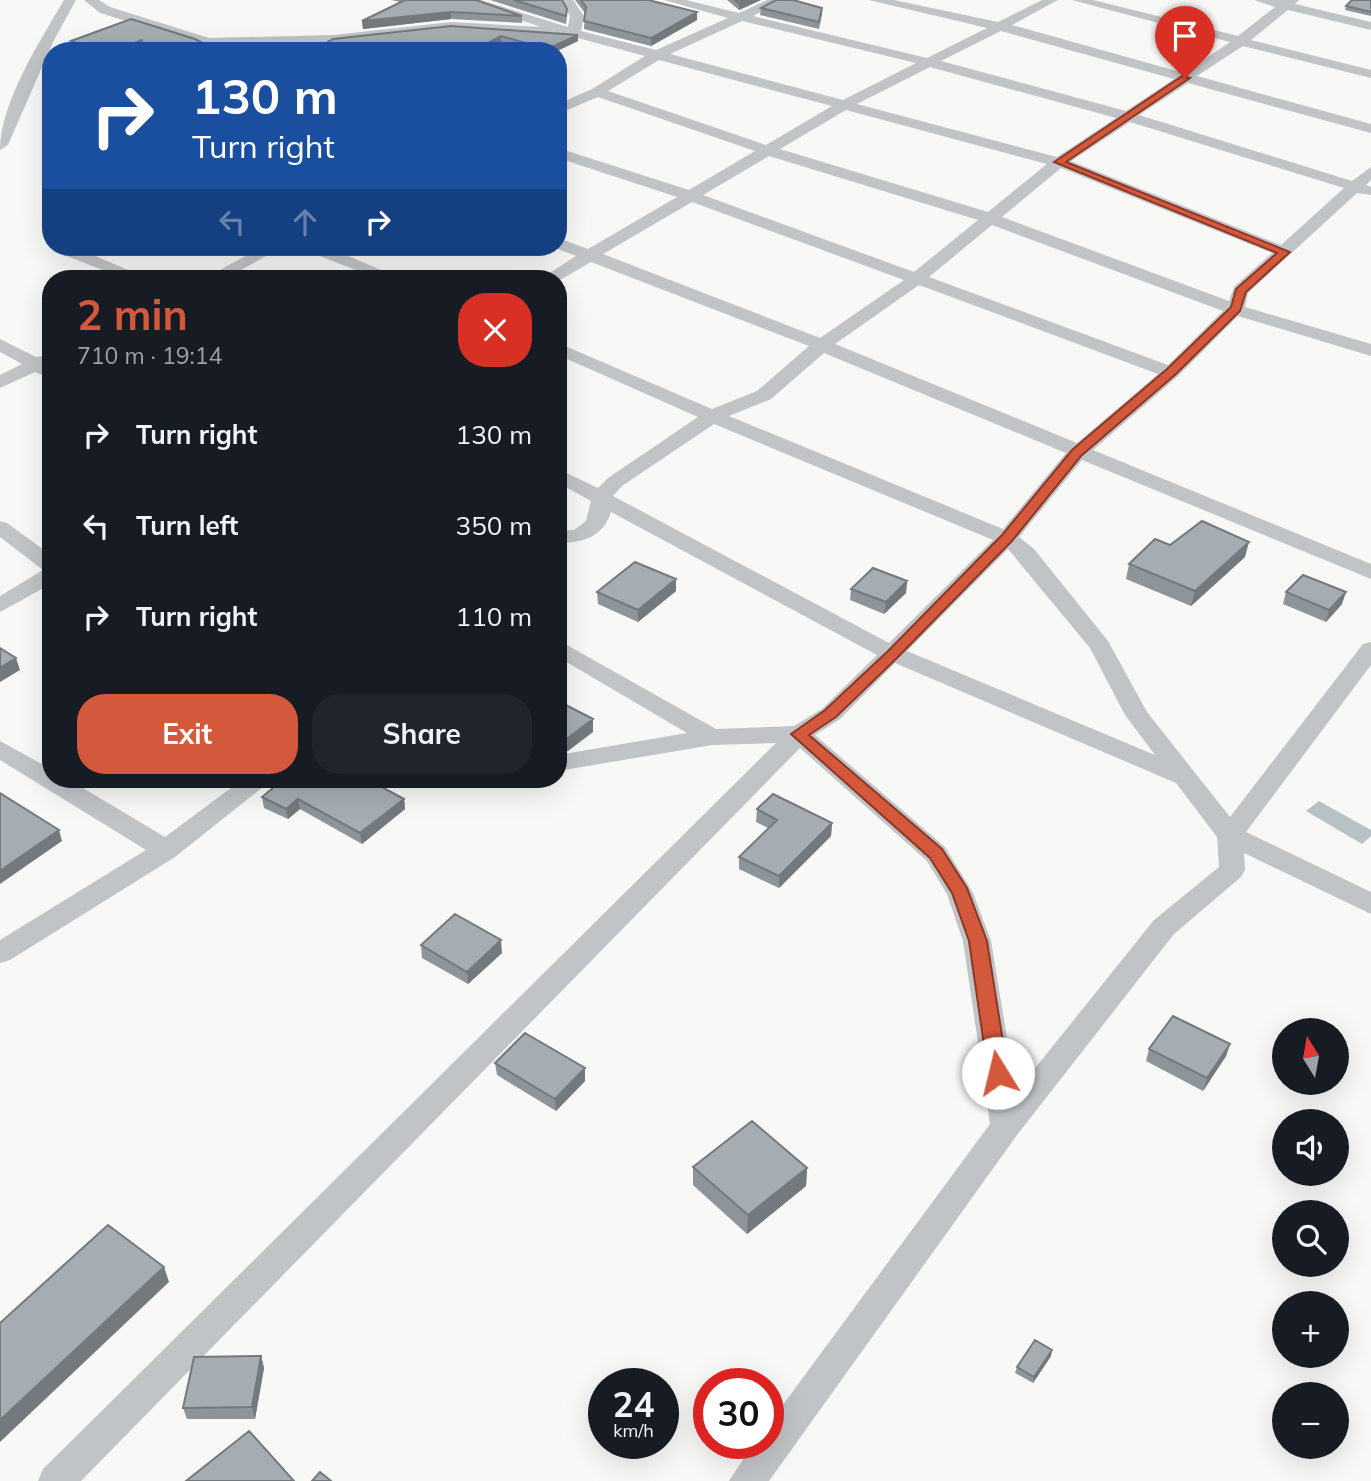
<!DOCTYPE html>
<html lang="en">
<head>
<meta charset="utf-8">
<style>
	body { margin:0; font-family:Mulish,sans-serif; background:#20242c; color:#f1f3f6; height:100vh; display:flex; flex-direction:column; font-size:26px; white-space:nowrap }
	* { box-sizing:border-box; margin:0 }
	p { font-size:23px; color:#9ea1a6 }
	.icon { flex:none; width:38px; height:38px; fill:none; stroke:currentColor; stroke-width:2; stroke-linecap:round; stroke-linejoin:round }
	.map { position:relative; flex:1; overflow:hidden }
	.details { position:absolute; left:42px; top:270px; width:525px; height:518px; display:flex; flex-direction:column; background:#171b24; border-radius:28px; box-shadow:0 7px 28px #0002 }
	.details>* { flex:none }
	.guide { position:absolute; left:42px; top:42px; width:525px; height:214px; border-radius:28px; box-shadow:0 7px 28px #0002; background:#1a4fa0; color:#fff; overflow:hidden }
	.needle { width:46px; rotate:349deg }
	.controls { position:absolute; left:1272px; top:1018px; display:grid; gap:14px }
	.controls a { display:grid; place-items:center; width:77px; height:77px; border-radius:50%; background:#171b24; box-shadow:0 7px 28px #0002; font-size:35px }
	.speed { position:absolute; left:588px; top:1368px; display:flex; gap:14px; font-size:35px; font-weight:700; text-align:center }
	.speed>* { display:grid; place-content:center; width:91px; height:91px; border-radius:50%; background:#171b24; box-shadow:0 7px 28px #0002; line-height:1 }
	.speed small { font-size:18px; font-weight:400 }
	.speed .limit { border:10px solid #d22; background:#fff; color:#111 }
	.pin { position:absolute; display:grid; place-items:center; width:60px; height:60px; color:#fff; margin:-72px -30px; border-radius:50% 50% 50% 0; rotate:-45deg; box-shadow:0 0 7px #0007 }
	.pin .icon { rotate:45deg }
	.me { position:absolute; width:77px; margin:-38px; rotate:351deg; stroke-linejoin:round; filter:drop-shadow(0 0 5px #0008) }
	.turn { display:flex; align-items:center; gap:24px; height:147px; padding:0 35px; font-size:32px }
	.turn .icon { width:91px; height:91px; stroke-width:2.5 }
	.turn b { display:block; font-size:49px; line-height:60px }
	.lanes { display:flex; align-items:center; height:66px; padding:0 35px; background:#0003; justify-content:center; gap:35px; direction:ltr }
	.lanes .off { opacity:.35 }
	.round { display:grid; place-items:center; flex:none; width:74px; height:74px; border-radius:28px; background:#20242c }
	.headline { display:flex; align-items:center; justify-content:space-between; height:119px; padding:0 35px }
	h1 { font-size:42px; font-weight:700; line-height:52px; color:#d4583b }
	.cta { display:flex; gap:14px; margin-top:auto; padding:14px 35px }
	.cta a { flex:1; height:80px; border-radius:28px; background:#d4583b; color:#fff; font-size:28px; font-weight:700; line-height:80px; text-align:center }
	.cta a+a { background:#20242c; color:#f1f3f6 }
	ul { padding:0; list-style:none }
	li { display:flex; align-items:center; gap:21px; height:91px; padding:0 35px }
	li div { flex:1 }
	li b { display:block; font-size:26px }
	li em { font-style:normal }
	.map>svg:first-child { display:block }
	.water { fill:#b7c2c6 }
	.lines { fill:none; stroke-linecap:round; stroke-linejoin:round }
	.minor { fill:#c0c4c7; fill-rule:evenodd }
	.wall { fill:#8e959a }
	.shaded-wall { fill:#74797d }
	.building { fill:#a5adb3; stroke:#74797d; stroke-width:2 }
	.route { fill:#d4583b; stroke:#8a3926; stroke-width:2 }
</style>
</head>
<body>
<div class="map">
<svg width="1371" height="1481" viewBox="0 0 1371 1481">
	<rect width="100%" height="100%" fill="#f8f8f6"/>
	<path class="water" d="M 1319,801 L 1371,830 L 1371,836 L 1362,844 L 1306,811 Z"/>
	<g class="lines">
		<path class="minor" d="M 64,0 L 76,0 L 53,42 L 8,145 L 0,150 C 0,103 40,41 64,0 Z
			M 84,0 L 99,0 L 110,7 L 209,38 L 334,35 L 451,22 L 541,27 L 462,0 L 481,0 L 568,27 L 570,16 L 561,0 L 573,0 L 584,16 L 581,31 L 656,50 L 728,18 L 664,0 L 686,0 L 739,13 L 767,0 L 784,0 L 753,16 L 927,58 L 987,28 L 869,0 L 894,0 L 998,22 L 1042,0 L 1058,0 L 1012,25 L 1184,73 L 1230,42 L 1072,0 L 1093,0 L 1238,36 L 1275,7 L 1254,0 L 1299,0 L 1295,4 L 1371,22 L 1371,30 L 1288,10 L 1251,40 L 1371,70 L 1371,78 L 1243,46 L 1197,76 L 1371,124 L 1371,133 L 1188,83 L 1139,115 L 1352,181 L 1371,167 L 1371,180 L 1366,185 L 1371,187 L 1371,195 L 1357,193 L 1248,293 L 1245,307 L 1371,344 L 1371,356 L 1238,316 L 1178,376 L 1093,450 L 1371,564 L 1371,579 L 1082,460 L 1019,537 L 1034,549 L 1108,641 L 1147,712 L 1230,817 L 1363,644 L 1371,642 L 1371,665 L 1246,832 L 1371,892 L 1371,914 L 1244,853 L 1245,870 L 1241,877 L 1174,934 L 1017,1135 L 769,1481 L 729,1481 L 753,1444 L 768,1444 L 768,1425 L 990,1124 L 963,941 L 947,894 L 927,861 L 800,748 L 81,1481 L 38,1481 L 43,1469 L 776,743 L 712,745 L 558,771 L 558,755 L 687,733 L 558,657 L 558,640 L 716,729 L 794,726 L 822,709 L 877,655 L 611,512 C 603,537 583,543 558,543 L 558,531 L 574,530 L 586,521 L 591,501 L 558,483 L 558,469 L 598,488 L 608,478 L 698,417 L 558,355 L 558,343 L 712,409 L 757,391 L 809,346 L 591,262 L 558,281 L 558,278 L 542,278 L 576,256 L 553,247 L 558,247 L 558,238 L 588,249 L 677,197 L 558,158 L 558,148 L 689,190 L 755,151 L 598,97 L 558,114 L 558,104 L 592,89 L 645,56 L 574,37 L 451,30 L 334,43 L 230,46 L 229,50 L 223,51 L 100,13 ZM 742,21 L 916,63 L 843,100 L 670,54 ZM 1001,31 L 1174,79 L 1126,111 L 941,61 ZM 659,60 L 832,106 L 766,145 L 608,91 ZM 930,67 L 1116,118 L 1057,157 L 857,104 ZM 846,110 L 1047,164 L 988,212 L 780,149 ZM 1130,122 L 1344,188 L 1281,245 L 1071,161 ZM 769,156 L 978,220 L 914,272 L 703,195 ZM 1061,168 L 1272,253 L 1234,287 L 1229,301 L 1002,217 ZM 692,202 L 904,280 L 820,338 L 603,254 ZM 992,225 L 1223,311 L 1168,365 L 929,277 ZM 919,285 L 1158,374 L 1077,443 L 835,344 ZM 824,353 L 1066,453 L 1003,529 L 729,416 L 771,399 ZM 714,424 L 993,540 L 889,643 L 613,496 L 622,486 ZM 1008,549 L 1090,648 L 1125,715 L 1155,755 L 907,651 ZM 895,663 L 1176,783 L 1217,837 L 1219,867 L 1154,920 L 1016,1092 L 991,941 L 973,893 L 945,847 L 815,735 L 840,719 Z
			M 52,247 L 74,247 L 147,278 L 123,278 L 54,251 Z
			M 262,247 L 282,247 L 227,278 L 205,278 Z
			M 305,247 L 327,247 L 400,278 L 376,278 L 307,251 Z
			M 0,339 L 36,357 L 51,355 L 51,379 L 35,372 L 0,388 L 0,375 L 22,364 L 0,352 Z
			M 0,521 L 7,523 L 51,555 L 51,584 L 0,612 L 0,596 L 43,570 L 0,537 Z
			M 0,741 L 51,769 L 51,779 L 68,779 L 165,837 L 243,779 L 273,779 L 175,857 L 10,960 L 0,963 L 0,940 L 146,850 L 0,760 Z
			M 443,779 L 477,779 L 473,785 L 464,787 L 447,785 Z"/>
	</g>
	<path class="wall" d="M 391,0 L 476,0 L 522,16 L 522,23 L 451,19 L 363,29 L 362,21 L 400,2 Z
		M 490,0 L 562,0 L 567,16 L 566,24 Z
		M 575,0 L 648,0 L 697,20 L 651,46 L 584,29 L 585,13 Z
		M 727,0 L 761,0 L 739,10 Z
		M 776,0 L 798,0 L 798,1 L 822,8 L 822,15 L 819,29 L 760,15 L 761,8 Z
		M 1371,0 L 1371,16 L 1345,10 L 1346,6 Z
		M 578,35 L 578,41 L 557,51 L 532,51 L 501,42 L 485,51 L 298,51 L 319,47 L 333,39 Z
		M 71,41 L 142,49 L 136,51 L 80,51 L 73,48 Z
		M 1170,545 L 1245,557 L 1191,606 L 1126,579 L 1129,564 Z
		M 907,581 L 906,593 L 884,614 L 850,600 L 851,589 Z
		M 676,591 L 638,622 L 598,604 L 597,592 Z
		M 1286,592 L 1342,604 L 1326,622 L 1283,604 Z
		M 262,797 L 404,799 L 405,809 L 362,844 L 300,809 L 288,819 L 264,808 Z
		M 757,809 L 832,823 L 831,836 L 779,888 L 739,869 L 739,857 L 768,828 L 756,822 Z
		M 421,945 L 502,953 L 468,984 L 422,958 Z
		M 1230,1044 L 1226,1056 L 1203,1091 L 1146,1061 L 1149,1049 Z
		M 495,1063 L 585,1068 L 585,1081 L 556,1111 L 497,1075 Z
		M 693,1167 L 807,1168 L 806,1186 L 747,1234 L 693,1185 Z
		M 261,1356 L 264,1368 L 255,1419 L 187,1419 L 183,1408 Z
		M 1051,1356 L 1033,1383 L 1015,1373 L 1017,1367 Z"/>
	<path class="shaded-wall" d="M 746,0 L 761,0 L 739,10 L 739,3 Z
		M 451,12 L 451,19 L 363,29 L 362,21 Z
		M 697,12 L 697,20 L 651,46 L 651,38 Z
		M 578,35 L 578,41 L 557,51 L 547,51 L 547,49 Z
		M 501,36 L 501,42 L 485,51 L 473,51 Z
		M 142,40 L 143,48 L 136,51 L 114,51 Z
		M 1249,542 L 1245,557 L 1191,606 L 1195,591 Z
		M 676,579 L 676,591 L 638,622 L 638,610 Z
		M 907,581 L 906,593 L 884,614 L 886,602 Z
		M 1346,592 L 1342,604 L 1326,622 L 1329,610 Z
		M 16,658 L 20,670 L 0,682 L 0,668 Z
		M 593,719 L 593,732 L 568,751 L 558,753 L 558,740 Z
		M 298,799 L 300,809 L 288,819 L 286,809 Z
		M 404,799 L 405,809 L 362,844 L 360,833 Z
		M 832,823 L 831,836 L 779,888 L 779,876 Z
		M 59,830 L 62,841 L 0,884 L 0,871 Z
		M 501,940 L 502,953 L 468,984 L 467,972 Z
		M 1230,1044 L 1226,1056 L 1203,1091 L 1207,1078 Z
		M 585,1068 L 585,1081 L 556,1111 L 555,1099 Z
		M 807,1168 L 806,1186 L 747,1234 L 748,1215 Z
		M 164,1267 L 169,1282 L 0,1442 L 0,1420 Z
		M 1052,1350 L 1051,1356 L 1033,1383 L 1034,1377 Z
		M 261,1356 L 264,1368 L 255,1419 L 252,1407 Z"/>
	<path class="building" d="M 405,0 L 476,0 L 522,16 L 451,12 L 362,21 Z
		M 514,0 L 562,0 L 567,9 L 566,16 Z
		M 581,0 L 648,0 L 697,12 L 651,38 L 584,21 L 586,7 Z
		M 735,0 L 746,0 L 739,3 Z
		M 776,0 L 793,0 L 822,8 L 819,22 L 761,8 Z
		M 1352,0 L 1371,0 L 1371,12 L 1346,6 Z
		M 131,19 L 195,39 L 218,51 L 141,51 L 142,40 L 114,51 L 103,51 L 71,41 Z
		M 451,26 L 578,35 L 547,49 L 501,36 L 473,51 L 298,51 L 310,45 L 319,47 L 333,39 Z
		M 1202,521 L 1249,542 L 1195,591 L 1129,564 L 1155,539 L 1170,545 Z
		M 635,562 L 676,579 L 638,610 L 597,592 Z
		M 873,568 L 907,581 L 886,602 L 851,589 Z
		M 1303,575 L 1346,592 L 1329,610 L 1286,592 Z
		M 0,648 L 16,658 L 0,668 Z
		M 558,701 L 593,719 L 568,738 L 558,740 Z
		M 284,779 L 367,779 L 404,799 L 360,833 L 298,799 L 286,809 L 262,797 Z
		M 0,793 L 59,830 L 0,871 Z
		M 773,794 L 832,823 L 779,876 L 739,857 L 777,820 L 757,809 Z
		M 455,914 L 501,940 L 467,972 L 421,945 Z
		M 1173,1016 L 1230,1044 L 1207,1078 L 1149,1049 Z
		M 525,1033 L 585,1068 L 555,1099 L 495,1063 Z
		M 752,1121 L 807,1168 L 748,1215 L 693,1167 Z
		M 108,1225 L 164,1267 L 0,1420 L 0,1323 Z
		M 1035,1340 L 1052,1350 L 1034,1377 L 1017,1367 Z
		M 261,1356 L 252,1407 L 183,1408 L 194,1357 Z
		M 249,1431 L 294,1481 L 186,1481 Z
		M 320,1472 L 331,1481 L 312,1481 Z"/>
	<path class="route" d="M 1182,76 L 1190,78 L 1066,162 L 1290,252 L 1246,292 L 1240,311 L 1176,374 L 1081,456 L 1012,541 L 898,657 L 836,717 L 809,735 L 942,849 L 967,888 L 987,941 L 1008,1073 L 1005,1078 L 991,1078 L 988,1073 L 969,941 L 952,893 L 930,858 L 791,734 L 825,710 L 888,651 L 1002,535 L 1072,450 L 1167,369 L 1231,307 L 1236,289 L 1277,253 L 1054,162 Z"/>
</svg>
<div class="controls">
<a><svg class="needle" viewBox="-14 -14 28 28"><path d="M0-13l5 13h-10z" fill="#e53935"/><path d="M0 13l5-13h-10z" fill="#9ea1a6"/></svg></a>
<a><svg class="icon" aria-label="sound" viewBox="0 0 24 24"><path d="M4 9h4l5-4v14l-5-4H4zM17 9q2 3 0 6"/></svg></a>
<a><svg class="icon" aria-label="search" viewBox="0 0 24 24"><circle cx="10" cy="10" r="6"/><path d="M15 15l6 6"/></svg></a>
<a>+</a>
<a>−</a>
</div>
<div class="speed"><div>24<small>km/h</small></div><div class="limit">30</div></div>
<div class="pin" style="left:1185px;top:78px;background:#d93025"><svg class="icon" aria-label="arrive" viewBox="0 0 24 24"><path d="M6 21V4h12l-3 4 3 4H6"/></svg></div>
<svg class="me" style="left:998px;top:1073px" viewBox="-20 -20 40 40"><circle r="19" fill="#fff"/><path d="M0-13L10 11 0 6-10 11z" fill="#d4583b"/></svg>
<div class="guide">
<div class="turn"><svg class="icon" aria-label="right" viewBox="0 0 24 24"><path d="M7 20v-9h11M14 6l5 5-5 5"/></svg><div><b>130 m</b>Turn right</div></div>
<div class="lanes"><svg class="icon off" aria-label="left" viewBox="0 0 24 24"><path d="M17 20v-9H6M10 6l-5 5 5 5"/></svg><svg class="icon off" aria-label="ahead" viewBox="0 0 24 24"><path d="M12 20V5M6 11l6-6 6 6"/></svg><svg class="icon" aria-label="right" viewBox="0 0 24 24"><path d="M7 20v-9h11M14 6l5 5-5 5"/></svg></div>
</div>
<section class="details">
<div class="headline"><div><h1>2 min</h1><p>710 m · 19:14</p></div><a class="round" style="background:#d93025;color:#fff"><svg class="icon" aria-label="close" viewBox="0 0 24 24"><path d="M6 6l12 12M18 6L6 18"/></svg></a></div>
<ul>
<li><svg class="icon" aria-label="right" viewBox="0 0 24 24"><path d="M7 20v-9h11M14 6l5 5-5 5"/></svg><div><b>Turn right</b></div><em>130 m</em></li>
<li><svg class="icon" aria-label="left" viewBox="0 0 24 24"><path d="M17 20v-9H6M10 6l-5 5 5 5"/></svg><div><b>Turn left</b></div><em>350 m</em></li>
<li><svg class="icon" aria-label="right" viewBox="0 0 24 24"><path d="M7 20v-9h11M14 6l5 5-5 5"/></svg><div><b>Turn right</b></div><em>110 m</em></li>
</ul>
<div class="cta"><a>Exit</a><a>Share</a></div>
</section>
</div>
</body>
</html>
